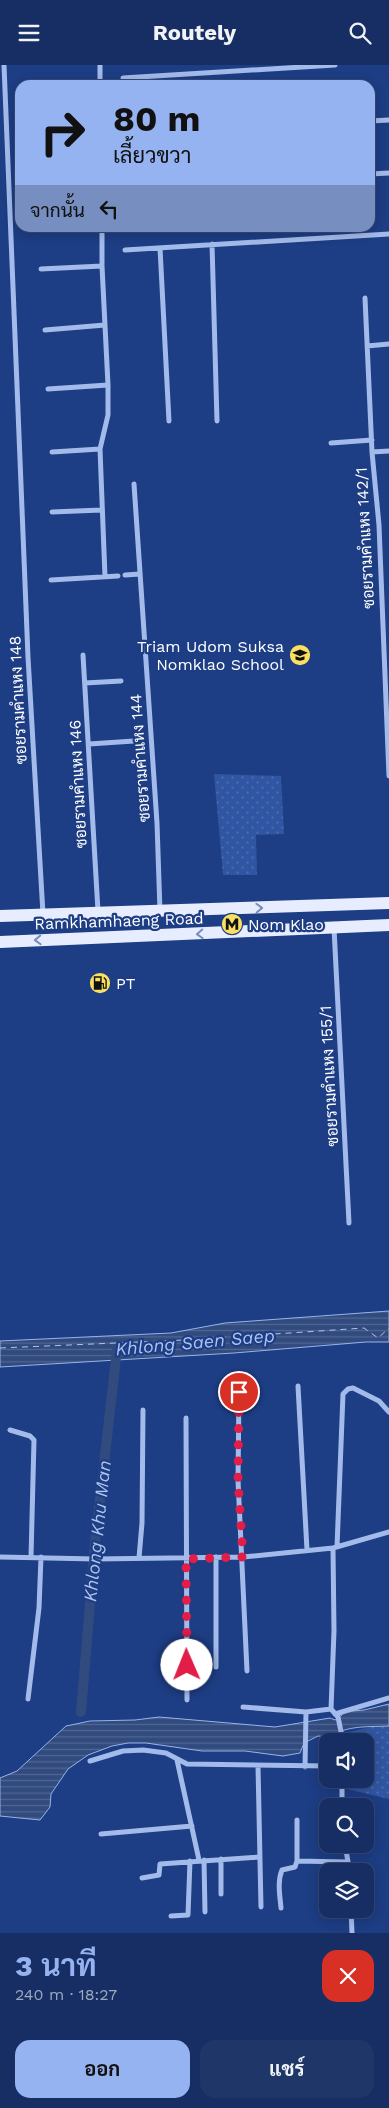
<!DOCTYPE html>
<html lang="th">
<head>
<meta charset="utf-8">
<style>
	body { margin:0; font-family:"Work Sans",Sarabun,sans-serif; background:#1f3669; color:#f1f3f6; height:100vh; display:flex; flex-direction:column; font-size:19px; white-space:nowrap }
	* { box-sizing:border-box; margin:0 }
	p { font-size:16px; color:#9ea8be }
	.icon { flex:none; width:28px; height:28px; fill:none; stroke:currentColor; stroke-width:2; stroke-linecap:round; stroke-linejoin:round }
	.map { position:relative; height:1868px; overflow:hidden }
	.details { display:flex; flex-direction:column; background:#162e63; flex:1 }
	.details>* { flex:none }
	.guide { position:absolute; left:15px; top:15px; width:360px; height:152px; border-radius:15px; box-shadow:0 2px 12px #0003,0 0 0 1px #354a78; background:#95b2f1; color:#111; overflow:hidden }
	.tools { position:absolute; left:319px; top:1668px; display:grid; gap:10px }
	.tools a { display:grid; place-items:center; width:55px; height:55px; border-radius:10px; background:#162e63; box-shadow:0 2px 12px #0003,0 0 0 1px #354a78; font-size:25px }
	.pin { position:absolute; display:grid; place-items:center; width:42px; height:42px; color:#fff; margin:-21px; border:2px solid #fff; border-radius:50%; box-shadow:0 1px 5px #0007 }
	.me { position:absolute; width:55px; margin:-28px; rotate:359deg; stroke-linejoin:round; filter:drop-shadow(0 0 4px #0008) }
	.turn { display:flex; align-items:center; gap:18px; height:105px; padding:0 15px; font-size:22px }
	.turn .icon { width:65px; height:65px; stroke-width:2.5 }
	.turn b { display:block; font-size:35px; line-height:42px }
	.then { display:flex; align-items:center; height:48px; padding:0 15px; background:#0003; gap:10px; font-size:19px }
	.round { display:grid; place-items:center; flex:none; width:52px; height:52px; border-radius:15px; background:#1f3669 }
	.summary { display:flex; align-items:center; justify-content:space-between; height:85px; padding:0 15px }
	h1 { font-size:30px; font-weight:700; line-height:38px; color:#95b2f1 }
	.primary-button { display:flex; gap:10px; margin-top:auto; padding:10px 15px }
	.primary-button a { flex:1; height:58px; border-radius:15px; background:#95b2f1; color:#111; font-size:20px; font-weight:700; line-height:58px; text-align:center }
	.primary-button a+a { background:#1f3669; color:#f1f3f6 }
	header { display:flex; justify-content:space-between; align-items:center; height:65px; padding:0 15px; background:#162e63; font-size:22px; font-weight:700 }
	.map>svg:first-child { display:block }
	.grass { fill:url(#grass-dots) }
	.water { fill:url(#water-rules); stroke:#96b4ec }
	.lines { fill:none; stroke-linecap:round; stroke-linejoin:round }
	.canal { stroke:#324b7f; stroke-width:10 }
	.ferry { stroke:#aec5f2; stroke-width:1; stroke-dasharray:6 5; stroke-linecap:butt }
	.street { stroke:#a3bbea; stroke-width:5 }
	.primary { stroke:#e7edfe; stroke-width:12 }
	.oneway { stroke:#788cbb }
	.route { stroke:#e11d48; stroke-width:9; stroke-dasharray:0 16.2 }
	.labels { text-anchor:middle; dominant-baseline:central; stroke-width:4.5; stroke-linejoin:round; paint-order:stroke }
	.street-label { font-size:16px; fill:#fff; stroke:#1d3d84 }
	.poi-label { font-size:16px; fill:#fff; stroke:#1d3d84; text-anchor:start }
	.water-label { font-size:18px; font-style:italic; fill:#aec5f2; stroke:#1d3d84 }
</style>
</head>
<body>
<header><svg class="icon" aria-label="menu" viewBox="0 0 24 24"><path d="M4 6h16M4 12h16M4 18h16"/></svg>Routely<svg class="icon" aria-label="search" viewBox="0 0 24 24"><circle cx="10" cy="10" r="6"/><path d="M15 15l6 6"/></svg></header>
<div class="map">
<svg width="389" height="1868" viewBox="0 0 389 1868">
	<defs>
		<pattern id="grass-dots" width="8" height="8" patternUnits="userSpaceOnUse" patternTransform="scale(1.25)"><rect width="8" height="8" fill="#3055a2"/><path d="M2 2h.1M6 6h.1" fill="none" stroke="#4f6eb0" stroke-width="1.8" stroke-linecap="round"/></pattern>
		<pattern id="water-rules" width="6" height="5" patternUnits="userSpaceOnUse" patternTransform="scale(1.25)"><rect width="6" height="5" fill="#324b7f"/><path d="M0 2.5h6" fill="none" stroke="#516692"/></pattern>
	</defs>
	<rect width="100%" height="100%" fill="#1d3d84"/>
	<path class="grass" d="M 214,709 L 281,711 L 284,769 L 256,770 L 257,810 L 223,810 Z
		M 389,1658 L 389,1734 L 347,1724 L 347,1714 L 365,1714 L 365,1676 L 347,1676 L 348,1667 Z"/>
	<path class="water" d="M 389,1246 L 389,1277 L 366,1277 L 234,1288 L 0,1302 L 0,1276 L 171,1268 L 225,1258 Z
		M 389,1639 L 389,1661 C 370,1662 346,1660 330,1672 L 318,1671 L 304,1678 L 300,1688 L 283,1691 L 245,1686 L 202,1686 L 146,1678 L 128,1678 L 112,1681 L 88,1690 L 68,1704 L 51,1729 L 50,1742 L 40,1755 L 0,1751 L 0,1713 L 17,1706 L 66,1661 L 90,1656 L 135,1655 L 159,1652 L 275,1662 L 330,1653 L 335,1655 L 342,1650 L 341,1647 L 364,1645 Z"/>
	<g class="lines">
		<path class="canal" d="M 81,1647 L 95,1478 L 117,1284"/>
		<path class="ferry" d="M 0,1283 L 185,1275 L 364,1263 L 378,1273 L 389,1263"/>
		<path class="street" d="M 4,0 L 28,592 L 43,849
			M 100,0 L 100,20
			M 123,13 L 335,0
			M 370,56 L 389,55
			M 370,109 L 389,108
			M 102,162 L 102,201 L 108,320 L 108,350 L 100,384 L 105,512
			M 212,179 L 217,356
			M 160,183 L 169,356
			M 125,185 L 389,169
			M 41,204 L 102,201
			M 365,233 L 372,387 L 379,460 L 389,711
			M 45,265 L 105,260
			M 367,281 L 389,279
			M 48,324 L 108,320
			M 331,378 L 372,375
			M 52,387 L 100,384
			M 372,387 L 389,386
			M 134,419 L 157,758 L 160,846
			M 52,447 L 101,445
			M 125,510 L 140,509
			M 51,515 L 118,511
			M 83,590 L 98,846
			M 85,618 L 121,616
			M 89,679 L 134,676
			M 334,863 L 349,1158
			M 298,1321 L 307,1485
			M 239,1327 L 238,1415 L 247,1606
			M 186,1353 L 187,1635
			M 10,1365 L 30,1371 L 34,1375 L 31,1492
			M 337,1482 L 343,1329 L 348,1324 L 353,1323 L 379,1336 L 389,1347
			M 333,1483 L 334,1566 L 331,1644 L 338,1652 L 343,1676
			M 0,1492 L 96,1494 L 243,1492 L 333,1483 L 389,1467
			M 139,1493 L 142,1458 L 143,1345
			M 216,1602 L 216,1492
			M 28,1634 L 39,1543 L 41,1492
			M 243,1642 L 306,1647 L 331,1644
			M 335,1649 L 389,1633
			M 177,1695 L 199,1795
			M 90,1696 L 123,1686 L 143,1685 L 166,1688 L 187,1699 L 328,1701
			M 258,1701 L 261,1842
			M 305,1702 L 306,1647
			M 342,1714 L 342,1741
			M 297,1755 L 297,1796 L 348,1797 L 345,1779
			M 101,1769 L 192,1761
			M 221,1794 L 221,1829
			M 204,1795 L 205,1847
			M 348,1797 L 349,1806
			M 142,1813 L 159,1810 L 160,1799 L 259,1792
			M 281,1843 C 280,1831 277,1817 282,1805 L 295,1802 L 297,1796
			M 351,1844 L 352,1868
			M 171,1851 L 188,1850 L 190,1796"/>
		<path class="primary" d="M 0,851 L 389,838
			M 0,877 L 389,860"/>
	</g>
	<defs><path id="oneway-chevron" d="M-2-3.5L2.5 0L-2 3.5" fill="none" stroke-width="1.6" stroke-linecap="round" stroke-linejoin="round" transform="scale(1.25)"/></defs>
	<g class="oneway">
		<use href="#oneway-chevron" transform="translate(259 843) rotate(-2)"/>
		<use href="#oneway-chevron" transform="translate(200 869) rotate(177)"/>
		<use href="#oneway-chevron" transform="translate(38 875) rotate(178)"/>
	</g>
	<g class="lines">
		<path class="route" d="M 187,1600 L 186,1494 L 243,1492 L 238,1415 L 239,1327"/>
	</g>
	<defs>
		<g id="school-disc" transform="scale(1.125)"><circle r="9.5" fill="#fae061" stroke="#1d3d84"/><path d="M0-5L7-2L0 1L-7-2ZM-4 1L0 2.5L4 1V4Q0 6-4 4Z" fill="#111"/></g>
		<g id="metro-disc" transform="scale(1.125)"><circle r="9.5" fill="#fae061" stroke="#1d3d84"/><path d="M-5.5 5V-5H-3L0 0L3-5H5.5V5H3V-.5L0 4L-3-.5V5Z" fill="#111"/></g>
		<g id="fuel-disc" transform="scale(1.125)"><circle r="9.5" fill="#fae061" stroke="#1d3d84"/><path d="M-5.5-6h7V0h2V4h1.3V-2.5L3-4.5l.8-.8L6-3V5H2.5V1h-1V6h-7ZM-4.2-4.7v3.2H.2V-4.7Z" fill="#111"/></g>
	</defs>
	<g fill-rule="evenodd">
		<use href="#school-disc" x="300" y="590"/>
		<use href="#metro-disc" x="232" y="859"/>
		<use href="#fuel-disc" x="100" y="918"/>
	</g>
	<g class="labels">
		<g class="street-label">
			<text transform="translate(365 473) rotate(-93)">ซอยรามคำแหง 142/1</text>
			<text transform="translate(18 635) rotate(-93)">ซอยรามคำแหง 148</text>
			<text transform="translate(140 693) rotate(-94)">ซอยรามคำแหง 144</text>
			<text transform="translate(78 719) rotate(-93)">ซอยรามคำแหง 146</text>
			<text transform="translate(119 856) rotate(-2)">Ramkhamhaeng Road</text>
			<text transform="translate(329 1011) rotate(-93)">ซอยรามคำแหง 155/1</text>
		</g>
		<g class="poi-label">
			<text x="284" y="581" text-anchor="end">Triam Udom Suksa<tspan x="284" dy="18">Nomklao School</tspan></text>
			<text x="248" y="859">Nom Klao</text>
			<text x="116" y="918">PT</text>
		</g>
		<g class="water-label">
			<text transform="translate(195 1277) rotate(-5)">Khlong Saen Saep</text>
			<text transform="translate(97 1466) rotate(-84)">Khlong Khu Man</text>
		</g>
	</g>
</svg>
<div class="tools">
<a><svg class="icon" aria-label="sound" viewBox="0 0 24 24"><path d="M4 9h4l5-4v14l-5-4H4zM17 9q2 3 0 6"/></svg></a>
<a><svg class="icon" aria-label="search" viewBox="0 0 24 24"><circle cx="10" cy="10" r="6"/><path d="M15 15l6 6"/></svg></a>
<a><svg class="icon" aria-label="layers" viewBox="0 0 24 24"><path d="M12 4l9 5-9 5-9-5zM3 14l9 5 9-5"/></svg></a>
</div>
<div class="pin" style="left:239px;top:1327px;background:#d93025"><svg class="icon" aria-label="arrive" viewBox="0 0 24 24"><path d="M6 21V4h12l-3 4 3 4H6"/></svg></div>
<svg class="me" style="left:187px;top:1600px" viewBox="-20 -20 40 40"><circle r="19" fill="#fff"/><path d="M0-13L10 11 0 6-10 11z" fill="#e11d48"/></svg>
<div class="guide">
<div class="turn"><svg class="icon" aria-label="right" viewBox="0 0 24 24"><path d="M7 20v-9h11M14 6l5 5-5 5"/></svg><div><b>80 m</b>เลี้ยวขวา</div></div>
<div class="then">จากนั้น<svg class="icon" aria-label="left" viewBox="0 0 24 24"><path d="M17 20v-9H6M10 6l-5 5 5 5"/></svg></div>
</div>
</div>
<section class="details">
<div class="summary"><div><h1>3 นาที</h1><p>240 m · 18:27</p></div><a class="round" style="background:#d93025;color:#fff"><svg class="icon" aria-label="close" viewBox="0 0 24 24"><path d="M6 6l12 12M18 6L6 18"/></svg></a></div>
<div class="primary-button"><a>ออก</a><a>แชร์</a></div>
</section>
</body>
</html>
